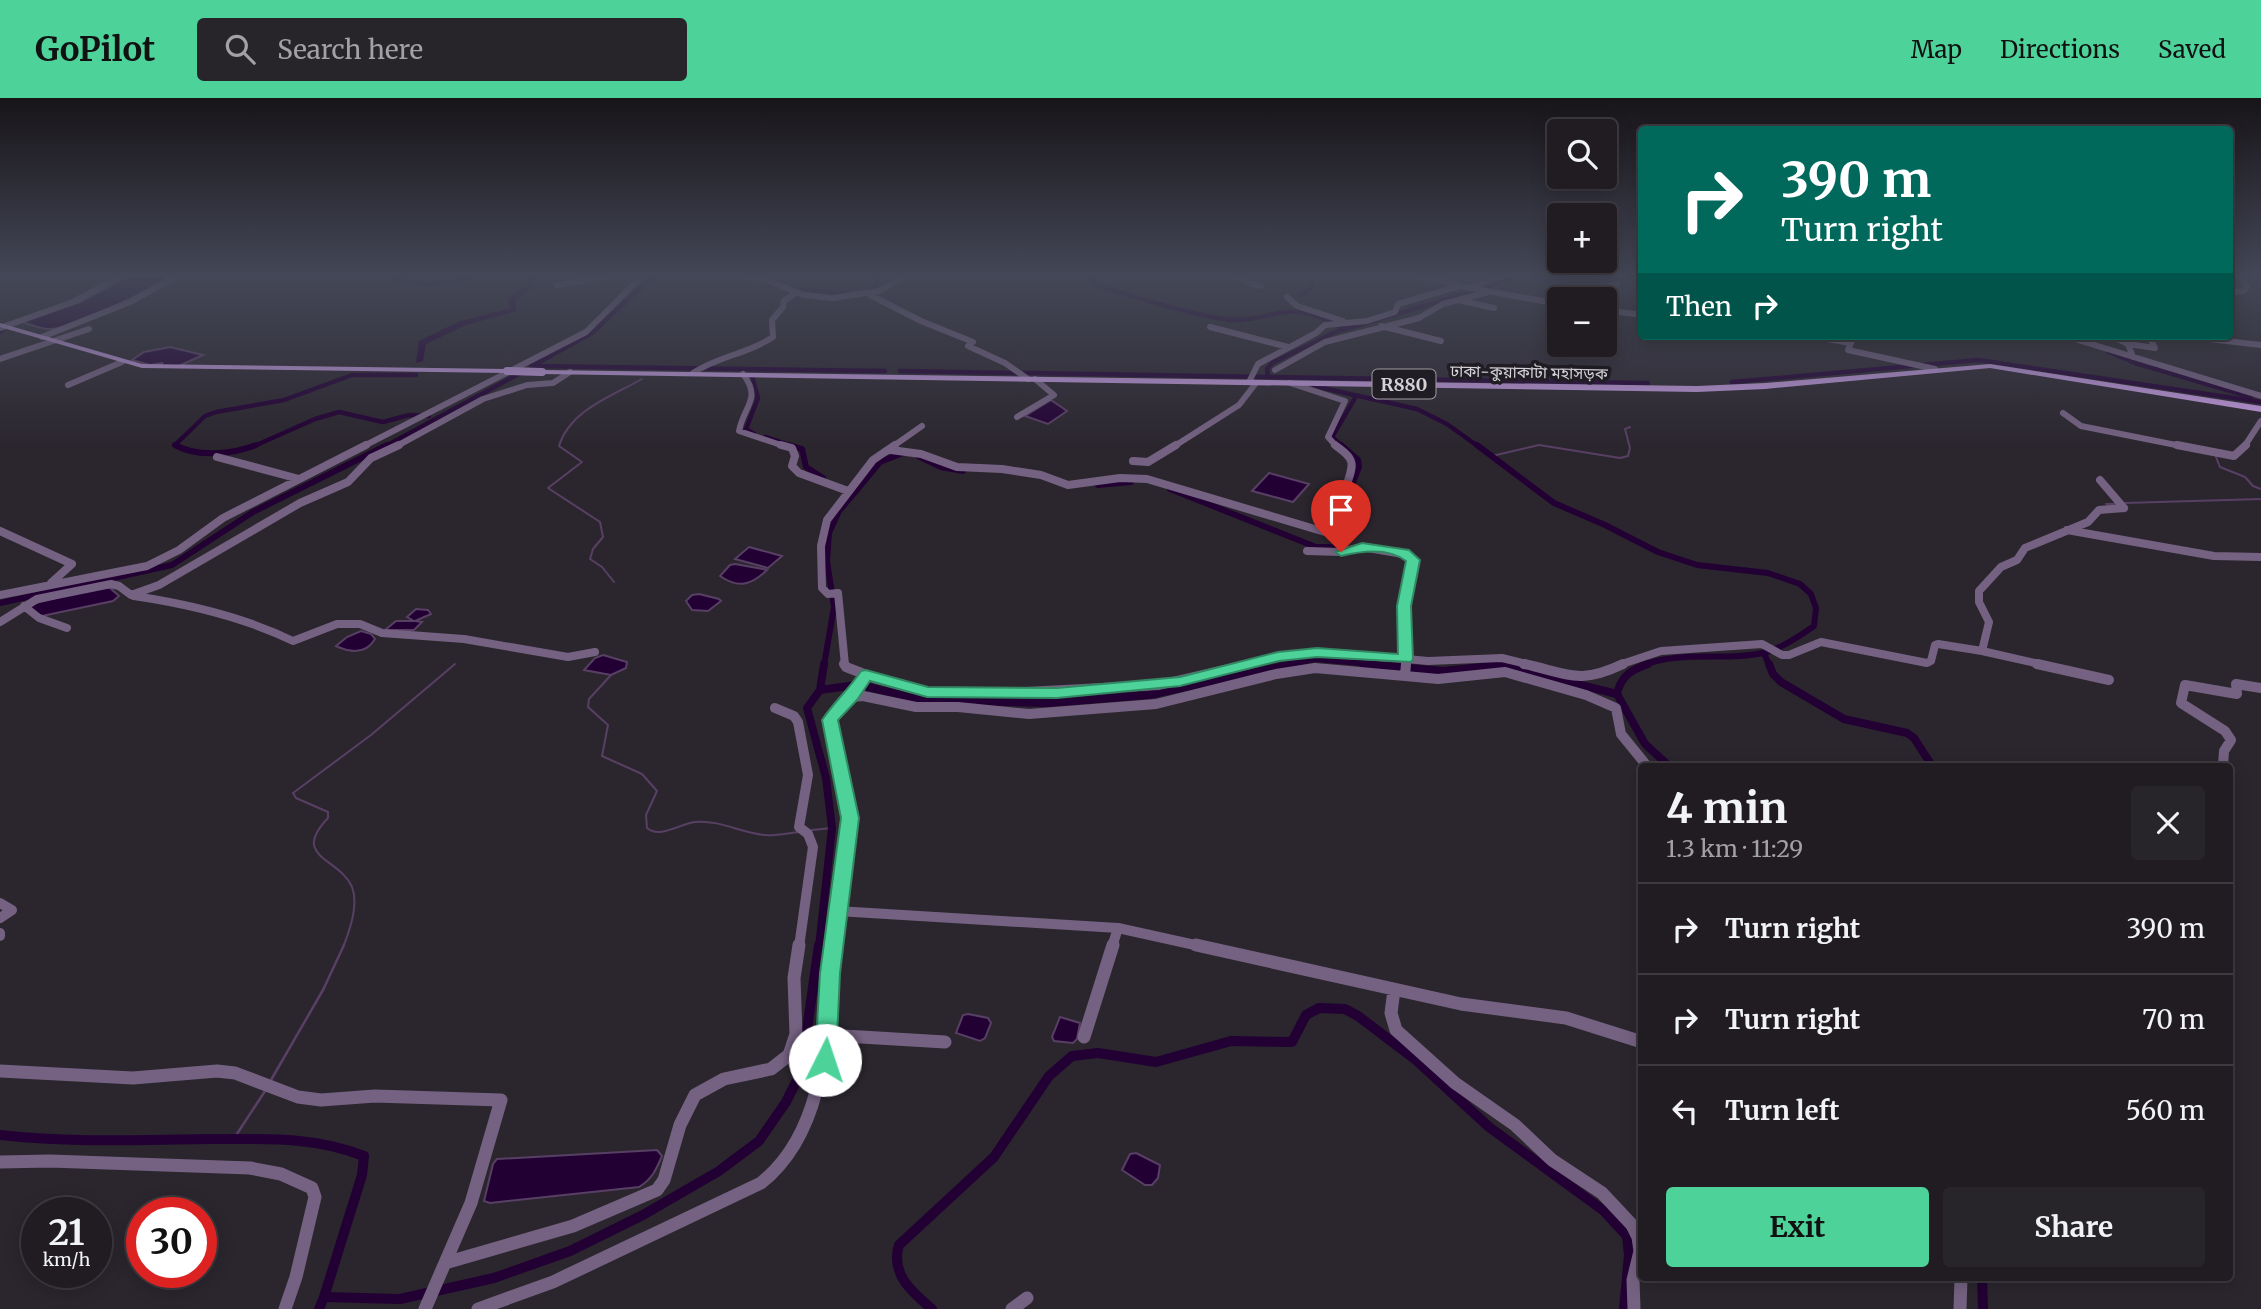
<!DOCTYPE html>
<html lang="en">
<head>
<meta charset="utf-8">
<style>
	body { margin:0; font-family:Merriweather,"Noto Sans Bengali",serif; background:#28252a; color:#f1f3f6; height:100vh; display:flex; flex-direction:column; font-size:26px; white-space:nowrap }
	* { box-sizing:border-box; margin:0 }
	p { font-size:23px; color:#a2a1a5 }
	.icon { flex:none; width:38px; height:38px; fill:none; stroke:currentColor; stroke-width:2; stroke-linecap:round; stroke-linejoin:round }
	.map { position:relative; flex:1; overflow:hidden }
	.drawer { position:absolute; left:1638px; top:665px; width:595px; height:518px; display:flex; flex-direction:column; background:#201c22; border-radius:7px; box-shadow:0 4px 18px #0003,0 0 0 2px #3d3a40 }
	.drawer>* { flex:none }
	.banner { position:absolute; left:1638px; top:28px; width:595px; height:214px; border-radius:7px; box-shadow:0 4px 18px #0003,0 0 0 2px #3d3a40; background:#00695c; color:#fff; overflow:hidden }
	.buttons { position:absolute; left:1547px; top:21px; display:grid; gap:14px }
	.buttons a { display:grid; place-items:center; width:70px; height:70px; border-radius:7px; background:#201c22; box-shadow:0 4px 18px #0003,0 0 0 2px #3d3a40; font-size:35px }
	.speed { position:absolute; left:21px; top:1099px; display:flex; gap:14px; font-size:35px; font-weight:700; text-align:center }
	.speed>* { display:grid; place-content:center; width:91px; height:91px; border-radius:50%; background:#201c22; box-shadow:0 4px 18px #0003,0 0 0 2px #3d3a40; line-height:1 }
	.speed small { font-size:18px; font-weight:400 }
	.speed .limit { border:10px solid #d22; background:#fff; color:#111 }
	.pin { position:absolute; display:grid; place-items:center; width:60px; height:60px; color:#fff; margin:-72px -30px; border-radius:50% 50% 50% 0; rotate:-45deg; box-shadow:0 0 7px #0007 }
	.pin .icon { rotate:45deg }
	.me { position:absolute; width:77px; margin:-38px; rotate:4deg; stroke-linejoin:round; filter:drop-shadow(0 0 5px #0008) }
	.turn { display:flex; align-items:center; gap:24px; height:147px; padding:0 28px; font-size:32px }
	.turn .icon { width:91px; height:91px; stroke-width:2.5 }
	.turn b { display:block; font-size:49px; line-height:60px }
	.then { display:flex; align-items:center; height:66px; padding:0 28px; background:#0003; gap:14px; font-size:26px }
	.round { display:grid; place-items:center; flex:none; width:74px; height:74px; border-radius:7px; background:#28252a }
	.headline { display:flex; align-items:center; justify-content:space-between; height:119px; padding:0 28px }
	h1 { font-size:42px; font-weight:700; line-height:52px }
	.cta { display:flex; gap:14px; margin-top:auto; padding:14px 28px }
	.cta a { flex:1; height:80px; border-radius:7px; background:#4dd39a; color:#111; font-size:28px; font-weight:700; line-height:80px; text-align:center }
	.cta a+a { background:#28252a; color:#f1f3f6 }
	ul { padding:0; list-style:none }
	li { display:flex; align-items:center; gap:21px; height:91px; padding:0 28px; border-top:2px solid #3d3a40 }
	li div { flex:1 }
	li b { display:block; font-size:26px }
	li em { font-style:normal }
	header { display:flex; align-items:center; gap:42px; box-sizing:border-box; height:98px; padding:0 35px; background:#4dd39a; color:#111 }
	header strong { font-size:33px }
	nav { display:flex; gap:38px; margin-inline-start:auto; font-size:24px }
	.search { width:490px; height:63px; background:#28252a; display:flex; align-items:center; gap:18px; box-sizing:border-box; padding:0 24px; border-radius:7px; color:#a2a1a5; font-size:26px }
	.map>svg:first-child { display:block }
	.water { fill:#203; stroke:#583f64; stroke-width:2 }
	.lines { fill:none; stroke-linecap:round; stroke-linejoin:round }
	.stream-far1 { stroke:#583f64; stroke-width:2 }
	.stream { stroke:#583f64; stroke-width:2.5 }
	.canal-far3 { stroke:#203; stroke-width:4.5 }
	.canal-far2 { stroke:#203; stroke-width:6 }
	.canal-far1 { stroke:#203; stroke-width:8 }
	.canal { stroke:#203; stroke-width:10 }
	.river { fill:#203; fill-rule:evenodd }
	.minor-far3 { stroke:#756282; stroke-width:6 }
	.minor-far2 { stroke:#756282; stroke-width:8 }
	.minor-far1 { stroke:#756282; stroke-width:10 }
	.minor { stroke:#756282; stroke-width:13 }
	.major { fill:#c39ade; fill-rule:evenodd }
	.major-bridge { stroke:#c39ade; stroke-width:8 }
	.route { fill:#4dd39a; stroke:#328964; stroke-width:2 }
	.labels { text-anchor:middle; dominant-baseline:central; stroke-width:7; stroke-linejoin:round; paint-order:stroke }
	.far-street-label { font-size:16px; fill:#d5d3d7; stroke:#211d24 }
	.shield { fill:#211d24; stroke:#9f9ca1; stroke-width:2 }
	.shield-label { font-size:18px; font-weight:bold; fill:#d5d3d7 }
</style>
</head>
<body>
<header>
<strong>GoPilot</strong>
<div class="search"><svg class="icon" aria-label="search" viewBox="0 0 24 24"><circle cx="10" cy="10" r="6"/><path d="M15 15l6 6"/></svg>Search here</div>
<nav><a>Map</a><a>Directions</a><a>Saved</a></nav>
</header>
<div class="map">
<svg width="2261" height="1211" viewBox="0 0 2261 1211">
	<rect width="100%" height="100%" fill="#2b262e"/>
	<path class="water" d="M 129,178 L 172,178 C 150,191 71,233 48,231 C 45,231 33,228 25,225 L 25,223 L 80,204 Z
		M 170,249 L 203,257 L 179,268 L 159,268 L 163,265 L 150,267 L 132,262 L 144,254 Z
		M 1051,302 L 1067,313 L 1048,326 L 1025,318 Z
		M 1269,375 L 1309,386 L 1293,404 L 1252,393 Z
		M 749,449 L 782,458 L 768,470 L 735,461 Z
		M 735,466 L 763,471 L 767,472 C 751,487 739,491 720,478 L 730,467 Z
		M 103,488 L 110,490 L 119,498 L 113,503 L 42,518 L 28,510 L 36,505 Z
		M 699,496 L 719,501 L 721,503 L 708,513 L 692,512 L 686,503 L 692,497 Z
		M 416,511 L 428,512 L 431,516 L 415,523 L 422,524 L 414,532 L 385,532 L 396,523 L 414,523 L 407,519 Z
		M 361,533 L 371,536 L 375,541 C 366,556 351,555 336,548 L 347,539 Z
		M 603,557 L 627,564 L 626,570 L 611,577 L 584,572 L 595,560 Z
		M 968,916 L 988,920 L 991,925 L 985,940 L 980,943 L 956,935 L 963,917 Z
		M 1060,919 L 1080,925 L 1077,941 L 1073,945 L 1054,943 L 1052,939 Z
		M 657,1052 L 662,1058 C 656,1072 652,1081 639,1089 L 490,1105 L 484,1103 L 493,1066 L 497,1061 Z
		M 1136,1055 L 1160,1067 L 1158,1080 L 1152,1087 L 1145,1087 L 1122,1072 L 1130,1056 Z"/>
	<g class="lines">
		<path class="stream-far1" d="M 1492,358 L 1539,347 L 1620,360 L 1628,358 L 1630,350 L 1625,331 L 1630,329
			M 2216,359 L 2220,369 L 2245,379 L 2253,388 L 2261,391
			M 2125,405 L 2261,401
			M 2106,406 L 2116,406
			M 614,484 L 602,469 L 590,461 L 593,451 L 603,439 L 600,424 L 548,390 L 582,364 L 559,348 C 570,312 612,298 642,281
			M 611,577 L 589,601 L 588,609 L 608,627 L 602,658 L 642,676 L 657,693 L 646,717 L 647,730 C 660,741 679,726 695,724 C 722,722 740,735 765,737 C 776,738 788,735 799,734
			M 812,732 L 832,730
			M 343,849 C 350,832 359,807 352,789 C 339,759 290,760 328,720 L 328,714 L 296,700 L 293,695 L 371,637 L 455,566"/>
		<path class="stream" d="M 271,982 L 323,892 L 344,847
			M 233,1042 L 265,993"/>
		<path class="canal-far3" d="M 390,178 C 419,191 445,186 474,178
			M 761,178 L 800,192 L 848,196
			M 870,194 L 876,189 L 878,178
			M 1299,198 L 1311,190 L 1312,178
			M 2055,238 L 2071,242
			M 2109,254 L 2135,265 L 2251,299
			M 534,267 L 592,235 L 653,178
			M 531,268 L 885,273
			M 900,273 L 1648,285
			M 752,278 L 758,300 L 746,331 L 754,336
			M 1268,279 L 1267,271 L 1272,265 L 1335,234 L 1479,192 L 1515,178
			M 1732,284 L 1978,262 L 2261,304
			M 1314,288 L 1417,311 L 1447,326 L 1479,349
			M 765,339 L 795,349
			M 178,349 L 175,347 L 205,318 L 216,314 L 284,302 L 352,277 L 416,277
			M 252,349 L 315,321 L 339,314 L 383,324 L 409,317 L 429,318
			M 384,349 L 524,273
			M 1343,349 L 1332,339 L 1355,300"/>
		<path class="canal-far2" d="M 175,347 C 199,360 232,356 256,347
			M 789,347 L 802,351 L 806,369 L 823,380
			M 1477,347 L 1554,405 L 1605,427 L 1658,454 L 1697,467 L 1768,475 L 1800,486 L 1811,496 L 1816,510 L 1814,528 C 1800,538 1784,549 1767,554 C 1726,564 1683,552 1643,567
			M 918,358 L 941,369 L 963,373
			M 1098,387 L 1131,384
			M 1170,391 L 1316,449 L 1341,449 L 1344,446 L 1345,405 L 1359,369 L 1358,362 L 1341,347
			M 856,393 L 880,364 L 903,355
			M 0,505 L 172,467 L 253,414 L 387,347
			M 1764,555 L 1769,567
			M 824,567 L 834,509 L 827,463 L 829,435 L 839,413 L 856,393 L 853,392
			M 1286,567 L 1315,561 L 1382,567
			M 1499,567 L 1502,567"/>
		<path class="canal-far1" d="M 1363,566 L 1443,573 L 1501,567 L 1617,596 C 1621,578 1631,572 1648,566
			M 1769,566 L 1773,576 L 1781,584 L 1844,621 L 1907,635 L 1914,640 L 1932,668
			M 860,587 L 921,602 L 1048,605 L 1149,597 L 1294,566
			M 820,592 L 824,566
			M 1617,596 L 1645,646 L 1669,668
			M 819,849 L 832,730 L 826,680 L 807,610 L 820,592 L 856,587"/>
		<path class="canal" d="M 0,1037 C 69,1045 140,1042 210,1041 C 263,1041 314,1038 364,1058 L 362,1077 L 324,1199
			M 1982,1180 L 1983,1211
			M 319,1211 L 324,1199 L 400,1201 L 494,1180 L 570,1153 L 643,1117 L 719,1073 L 759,1043 L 786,1004 L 801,974 L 819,847
			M 932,1211 C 912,1194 890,1176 899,1147 L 994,1059 L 1049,978 L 1072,958 L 1098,955 L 1156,964 L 1231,943 L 1292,944 L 1306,917 L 1319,910 L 1345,911 L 1358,918 L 1416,962 L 1489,1029 L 1604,1113 L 1627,1138 L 1629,1157 L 1624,1211"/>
		<path class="river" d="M 530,178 L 538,178 L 533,189 L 515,202 L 517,213 L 466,227 L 426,246 L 423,263 L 416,265 L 419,243 L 460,223 L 508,211 L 510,210 L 507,201 L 527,186 Z
			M 1088,178 L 1096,178 L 1098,185 L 1103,186 C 1144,199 1186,214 1229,219 C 1246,221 1261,216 1278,213 C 1302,208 1331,216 1350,231 L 1343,233 C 1324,222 1304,213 1282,217 C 1263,220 1247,226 1228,224 C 1184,218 1141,202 1097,190 L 1092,188 Z
			M 0,231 L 5,233 L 0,236 Z"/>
		<path class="minor-far3" d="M 741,178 L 769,183 L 804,197 L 833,200 L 879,193 L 902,180 L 899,178
			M 1227,178 L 1249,182 L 1249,185 L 1261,188
			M 1415,178 L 1456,186
			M 557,187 L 613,178
			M 1474,188 L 1503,178
			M 2230,194 L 2244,193 L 2247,188 L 2240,178
			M 870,197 L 921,223 L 973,244 L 968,248 L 1005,265 L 1028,281
			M 1287,199 L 1297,208 L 1343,223
			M 1605,202 L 1611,187 L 1618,185
			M 1462,203 L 1494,210
			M 1605,212 L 1642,217
			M 1381,228 L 1441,243
			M 1210,229 L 1288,249
			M 0,230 L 73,204 L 121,178
			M 1809,238 L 1851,245
			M 1854,238 L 1848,252 L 1935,271
			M 2065,238 L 2261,298
			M 2112,238 L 2128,246
			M 2183,238 L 2261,247
			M 42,239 L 130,204 L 177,178
			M 2133,259 L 2128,246 L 2155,250 L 2149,238
			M 0,261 L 89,231
			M 1275,272 L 1325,244 L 1419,220 L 1443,206 L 1488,194
			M 693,275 C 718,258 748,256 773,239 L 772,222 L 783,209 L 784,203 L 795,195
			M 743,276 C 762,301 744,307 739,333 L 787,349
			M 1249,284 L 1258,266 L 1316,235 L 1325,227 L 1367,223 L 1395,214 L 1398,206 L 1460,188 L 1559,206
			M 1290,285 L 1345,303 L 1328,339 L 1337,349
			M 68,287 L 122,264
			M 2063,315 L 2081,328 L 2186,349
			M 1017,319 L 1054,297 L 1035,281
			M 362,349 L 586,234 L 642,178
			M 395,349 L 483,301 L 527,287 L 553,285 L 570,274
			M 892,349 L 922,328
			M 1173,349 L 1239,307 L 1256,285
			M 2244,349 L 2261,323"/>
		<path class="minor-far2" d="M 781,347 L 792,350 L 795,358 L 792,368 L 799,375 L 848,393
			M 2177,347 L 2234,358 L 2246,347
			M 891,352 L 921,356 L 957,369 L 1002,371 L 1041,377 L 1068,387 L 1120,380 L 1147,381 L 1335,437 L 1338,435 C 1332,407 1356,377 1351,363 C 1349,356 1340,351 1335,347
			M 217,359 L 299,381
			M 1133,363 L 1148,364 L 1176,347
			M 2100,382 L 2124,410
			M 2067,432 L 2214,458 L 2261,459
			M 0,433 L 72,466 L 51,485
			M 0,497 L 147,468 L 179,452 L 223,420 L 366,347
			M 134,498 C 188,506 244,519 293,543 L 337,526 L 360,526 L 382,535 L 464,541 L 568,559 L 595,554
			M 24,508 L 39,520 L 67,530
			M 0,524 L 37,501 L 111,486 L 119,488 L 131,497 L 159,487 L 300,405 L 348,384 L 371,360 L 399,347
			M 1982,553 L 2044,567
			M 845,567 L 838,495 L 828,496 L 822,490 L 821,448 L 827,422 L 873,362 L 895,347
			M 1243,567 L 1278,559 L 1317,555 L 1406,561 L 1404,508 L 1413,464 L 1409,457 L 1362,449 L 1341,454 L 1307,453
			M 1406,567 L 1406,561 L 1428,563 L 1502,560 L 1531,567
			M 1619,567 L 1661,553 L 1762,546 L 1782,557 L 1789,557 L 1821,544 L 1927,565 L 1931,563 L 1935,547 L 1938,546 L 1982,553 L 1989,524 L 1979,504 L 1979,493 L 2001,469 L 2017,462 L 2025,450 L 2088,424 L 2099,412 L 2124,410"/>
		<path class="minor-far1" d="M 844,566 L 846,569 L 877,581 L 927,594 L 1009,595 L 1159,587 L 1250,566
			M 1524,566 C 1569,576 1579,587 1623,566
			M 2037,566 L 2109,582
			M 1405,578 L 1438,581 L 1505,574 L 1586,597 L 1616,610 L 1621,636 L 1647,668
			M 852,599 L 866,577
			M 775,610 L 794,618 L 798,624 L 808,677 L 799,729 L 808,736 L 813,749 L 799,849
			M 2223,668 L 2224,653 L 2231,642 L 2225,633 L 2181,605 L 2185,587 L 2237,596 L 2236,586 L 2261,590
			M 0,805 L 12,812 L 0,820
			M 837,813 L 1118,830 L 1204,849
			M 0,835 L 0,838
			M 833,849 L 850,721 L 830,622 L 844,604 L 852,599 L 863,598 L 916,609 L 958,609 L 1029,616 L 1156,606 L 1276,576 L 1315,570 L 1405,578 L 1406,566
			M 1112,849 L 1118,830"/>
		<path class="minor" d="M 1196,847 L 1461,906 L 1566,920 L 1642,944
			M 1394,892 L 1391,915 L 1396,932 L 1455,985 L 1515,1027 L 1552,1062 L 1602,1095 L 1632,1127 L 1638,1139 L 1640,1153 L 1633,1182 L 1634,1211
			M 828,937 L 945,944
			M 1084,939 L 1113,847
			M 0,973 L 133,980 L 217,973 L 235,975 L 298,999 L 321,1002 L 375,998 L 501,1002 L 471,1105 L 425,1211
			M 0,1064 L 50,1063 L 250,1070 L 281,1076 L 312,1090 L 315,1099 L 296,1179 L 285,1211
			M 445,1165 L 573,1128 L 657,1092 L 664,1082 L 680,1027 L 695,997 L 724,981 L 771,971 L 789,957 L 796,936 L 794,880 L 799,847
			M 478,1211 L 553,1184 L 761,1085 C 830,1030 826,926 833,847
			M 1012,1211 L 1027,1200
			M 1960,1211 L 1961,1180"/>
		<path class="major" d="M 0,225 L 142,266 L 507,271 L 511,273 L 507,275 L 142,270 L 0,229 Z
			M 1990,266 L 2261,308 L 2261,314 L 1990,270 L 1765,291 L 1697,294 L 542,276 L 538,274 L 542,272 L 1697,288 L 1765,285 Z"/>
		<path class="major-bridge" d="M 507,273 L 542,274"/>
	</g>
	<linearGradient id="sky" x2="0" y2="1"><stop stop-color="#181519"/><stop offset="0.51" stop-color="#444757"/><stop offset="1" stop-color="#444757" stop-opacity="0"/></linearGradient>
	<rect width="2261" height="348" fill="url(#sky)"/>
	<path class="route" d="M 1362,445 L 1409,452 L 1420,462 L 1411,508 L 1413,561 L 1411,564 L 1317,559 L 1279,563 L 1180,588 L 1057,600 L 927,599 L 870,583 L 857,602 L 838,622 L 859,720 L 840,875 L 836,962 L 833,968 L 825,971 L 818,968 L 815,962 L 820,875 L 841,720 L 822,622 C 834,604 849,591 861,573 L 866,572 L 928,589 L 1057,590 L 1180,579 L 1278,554 L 1317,550 L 1398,556 L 1397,508 L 1406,463 C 1388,449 1361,453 1341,458 L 1335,454 Z"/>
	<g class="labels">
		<g class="far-street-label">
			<text transform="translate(1529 274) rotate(1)">ঢাকা-কুয়াকাটা মহাসড়ক</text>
		</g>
		<rect class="shield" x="1372.5" y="271.5" width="63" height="29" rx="5"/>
		<g class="shield-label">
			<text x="1404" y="286">R880</text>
		</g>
	</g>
</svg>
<div class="buttons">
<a><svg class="icon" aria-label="search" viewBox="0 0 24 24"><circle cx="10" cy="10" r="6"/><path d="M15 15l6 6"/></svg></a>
<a>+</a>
<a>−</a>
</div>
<div class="speed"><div>21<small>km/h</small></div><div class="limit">30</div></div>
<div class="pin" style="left:1341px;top:454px;background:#d93025"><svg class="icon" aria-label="arrive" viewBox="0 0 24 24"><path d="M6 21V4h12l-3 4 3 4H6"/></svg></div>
<svg class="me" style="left:825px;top:962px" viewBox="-20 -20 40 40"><circle r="19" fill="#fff"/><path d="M0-13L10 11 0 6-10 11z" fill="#4dd39a"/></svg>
<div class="banner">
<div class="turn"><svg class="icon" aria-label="right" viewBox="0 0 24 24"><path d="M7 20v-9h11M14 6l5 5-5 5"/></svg><div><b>390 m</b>Turn right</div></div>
<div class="then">Then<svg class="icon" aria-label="right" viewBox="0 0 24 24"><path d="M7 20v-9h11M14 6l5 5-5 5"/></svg></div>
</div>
<section class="drawer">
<div class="headline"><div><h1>4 min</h1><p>1.3 km · 11:29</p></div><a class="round"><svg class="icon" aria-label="close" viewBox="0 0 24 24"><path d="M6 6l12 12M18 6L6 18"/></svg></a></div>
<ul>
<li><svg class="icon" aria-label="right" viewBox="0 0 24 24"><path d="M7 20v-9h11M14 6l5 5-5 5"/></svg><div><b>Turn right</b></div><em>390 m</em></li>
<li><svg class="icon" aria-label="right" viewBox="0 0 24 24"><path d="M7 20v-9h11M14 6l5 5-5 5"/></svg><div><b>Turn right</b></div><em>70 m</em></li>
<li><svg class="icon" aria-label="left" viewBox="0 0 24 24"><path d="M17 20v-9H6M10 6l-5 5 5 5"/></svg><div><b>Turn left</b></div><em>560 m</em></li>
</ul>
<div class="cta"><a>Exit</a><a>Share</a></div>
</section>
</div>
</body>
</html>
